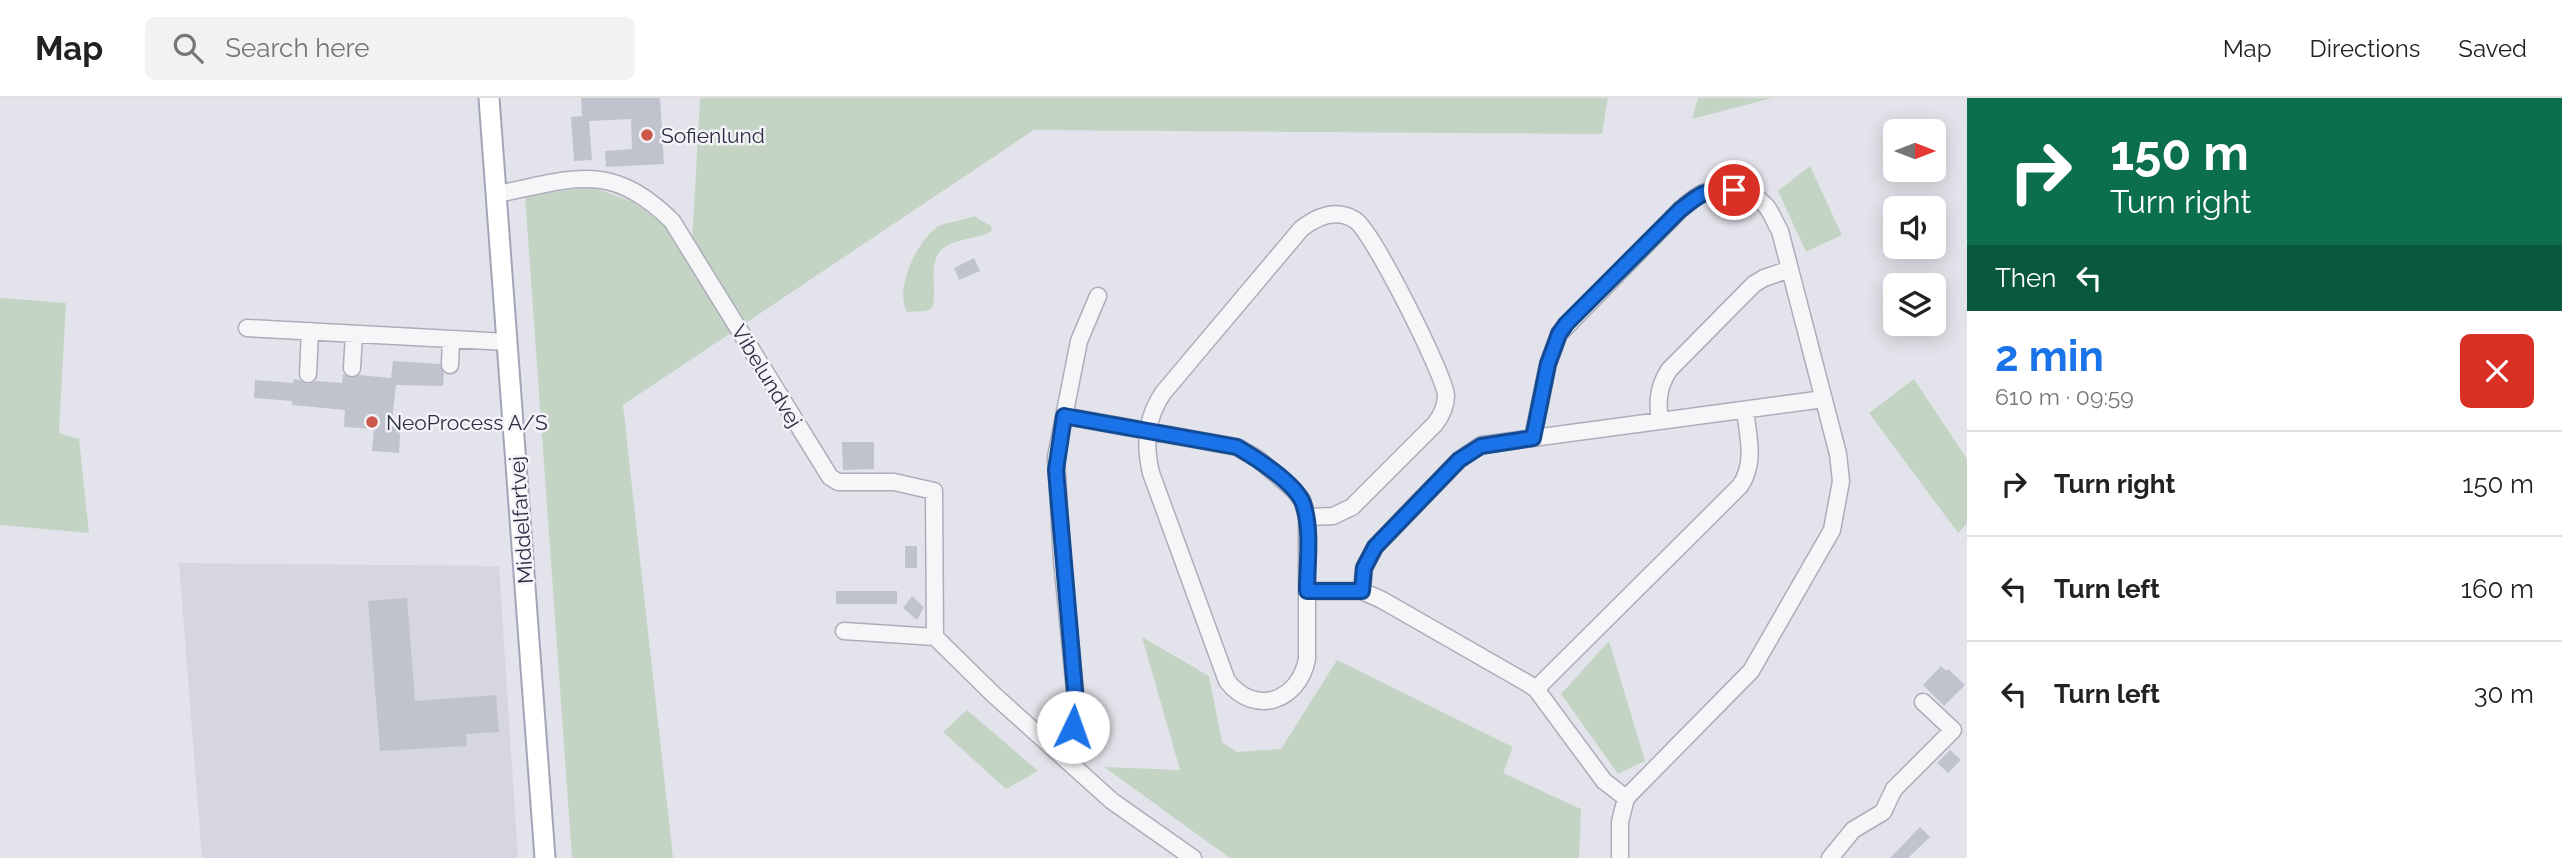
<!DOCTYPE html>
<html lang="en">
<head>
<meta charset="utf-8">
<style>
	body { margin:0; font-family:Raleway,sans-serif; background:#f2f2f2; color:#222; height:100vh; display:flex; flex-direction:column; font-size:26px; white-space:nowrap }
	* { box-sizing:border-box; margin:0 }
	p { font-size:23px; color:#767676 }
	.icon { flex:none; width:38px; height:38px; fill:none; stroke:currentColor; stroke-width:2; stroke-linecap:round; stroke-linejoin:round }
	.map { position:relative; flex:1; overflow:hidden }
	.panel { display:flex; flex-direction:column; background:#fff; width:595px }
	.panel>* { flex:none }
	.top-card { background:#0b6e4f; color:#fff; overflow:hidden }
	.needle { width:46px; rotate:90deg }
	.tools { position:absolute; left:1883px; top:21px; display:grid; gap:14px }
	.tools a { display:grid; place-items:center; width:63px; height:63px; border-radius:10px; background:#fff; box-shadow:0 4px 18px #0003; font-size:35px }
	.pin { position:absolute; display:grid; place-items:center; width:60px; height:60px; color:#fff; margin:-30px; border:4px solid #fff; border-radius:50%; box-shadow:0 2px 7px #0007 }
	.me { position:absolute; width:77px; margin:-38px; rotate:3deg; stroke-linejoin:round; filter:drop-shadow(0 0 5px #0008) }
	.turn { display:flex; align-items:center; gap:24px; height:147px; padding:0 28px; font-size:32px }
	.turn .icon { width:91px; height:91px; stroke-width:2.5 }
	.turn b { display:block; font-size:49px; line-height:60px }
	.then { display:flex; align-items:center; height:66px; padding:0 28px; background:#0003; gap:14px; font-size:26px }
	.round { display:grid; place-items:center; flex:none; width:74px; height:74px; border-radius:10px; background:#f2f2f2 }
	.summary { display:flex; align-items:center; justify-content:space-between; height:119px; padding:0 28px }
	h1 { font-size:42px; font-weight:700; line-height:52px; color:#1a73e8 }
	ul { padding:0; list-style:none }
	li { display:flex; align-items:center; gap:21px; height:105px; padding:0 28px; border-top:2px solid #e0e0e0 }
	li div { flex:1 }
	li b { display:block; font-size:26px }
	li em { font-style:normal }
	header { display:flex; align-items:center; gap:42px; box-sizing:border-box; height:98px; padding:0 35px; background:#fff; border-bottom:2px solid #e0e0e0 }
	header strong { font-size:33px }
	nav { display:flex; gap:38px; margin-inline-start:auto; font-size:24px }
	.search { width:490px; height:63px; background:#f2f2f2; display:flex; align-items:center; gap:18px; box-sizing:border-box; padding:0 24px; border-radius:10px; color:#767676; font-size:26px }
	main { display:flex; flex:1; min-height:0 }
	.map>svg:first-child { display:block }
	.built { fill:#d5d6e0 }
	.green { fill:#c4d4c4 }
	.building { fill:#c0c2cd }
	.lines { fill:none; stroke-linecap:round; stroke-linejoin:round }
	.minor-casing { stroke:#acadb9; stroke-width:19 }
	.major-casing { stroke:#a2a5b6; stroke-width:23 }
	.minor { stroke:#f6f6f9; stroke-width:16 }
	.major { stroke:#fff; stroke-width:19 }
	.route-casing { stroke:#114b97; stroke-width:18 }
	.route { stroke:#1a73e8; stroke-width:12 }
	.poi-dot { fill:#cc574b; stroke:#f3f3f8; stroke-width:2.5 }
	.labels { text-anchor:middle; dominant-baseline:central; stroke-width:5; stroke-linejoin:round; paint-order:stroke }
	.poi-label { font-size:21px; fill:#2b2e43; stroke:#f3f3f8; text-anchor:start }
	.street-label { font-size:21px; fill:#2b2e43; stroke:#f3f3f8 }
</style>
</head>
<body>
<header>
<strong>Map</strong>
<div class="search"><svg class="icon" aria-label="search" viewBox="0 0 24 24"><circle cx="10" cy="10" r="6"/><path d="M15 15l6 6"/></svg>Search here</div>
<nav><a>Map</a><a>Directions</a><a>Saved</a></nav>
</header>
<main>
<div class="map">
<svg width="1967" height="760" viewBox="0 0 1967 760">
	<rect width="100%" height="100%" fill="#e3e4eb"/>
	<path class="built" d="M 179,465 L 499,468 L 518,760 L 202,760 Z"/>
	<path class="green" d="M 700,0 L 1608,0 L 1602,36 L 1034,32 L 623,307 L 673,760 L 572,760 L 525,98 L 592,89 L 633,104 L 667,129 L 685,159 L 692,144 Z
		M 1698,0 L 1772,0 L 1692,21 Z
		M 1810,68 L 1842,137 L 1806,154 L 1778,93 Z
		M 974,118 L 991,128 L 992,133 C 976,143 940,139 935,164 C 931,179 937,195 932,210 L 926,213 L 907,214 C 894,191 917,143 937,129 C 947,123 963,123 974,118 Z
		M 0,200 L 66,205 L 59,335 L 79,341 L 89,435 L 0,427 Z
		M 1914,281 L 1967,361 L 1967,426 L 1958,435 L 1869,315 Z
		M 1142,539 L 1209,578 L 1222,644 L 1237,654 L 1281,651 L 1337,562 L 1513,649 L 1503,675 L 1581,711 L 1579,760 L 1230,760 L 1104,669 L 1180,672 Z
		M 1609,543 L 1645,663 L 1618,676 L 1561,596 Z
		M 967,612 L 1038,673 L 1006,691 L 943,634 Z"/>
	<path class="building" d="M 581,0 L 660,0 L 664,66 L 606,69 L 605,53 L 632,51 L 631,21 L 589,23 L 592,62 L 574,63 L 571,19 L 582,18 Z
		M 974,160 L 980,173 L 959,182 L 954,170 Z
		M 393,263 L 440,266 L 444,276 L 443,288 L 396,287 L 392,323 L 401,323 L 399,355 L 372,353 L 374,331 L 344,329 L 345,312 L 292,307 L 292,303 L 254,300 L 255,282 L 293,285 L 294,281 L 299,282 L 308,286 L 316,283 L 342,285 L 343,276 L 351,280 L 359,277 L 391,280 Z
		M 842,344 L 874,344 L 874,371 L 843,372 Z
		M 905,448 L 917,448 L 917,470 L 905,470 Z
		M 836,493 L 897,493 L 897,506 L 836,506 Z
		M 912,498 L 924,509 L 917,522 L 903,510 Z
		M 407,500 L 415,603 L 496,597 L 499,634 L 466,636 L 467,648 L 380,653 L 368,503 Z
		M 1941,568 L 1946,573 L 1948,571 L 1965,587 L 1944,608 L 1923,587 Z
		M 1950,652 L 1961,662 L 1948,675 L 1937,665 Z
		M 1920,729 L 1930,739 L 1908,760 L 1890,760 Z"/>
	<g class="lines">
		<g class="minor-casing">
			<path id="minor" d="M 497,96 C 573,81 610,62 672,123 L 830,379 L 838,384 L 894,384 L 934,393 L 935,539
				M 247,230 L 507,244
				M 450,267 L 451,241
				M 352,270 L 354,236
				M 308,276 L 310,233
				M 1064,318 L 1070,319 L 1237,349 L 1258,361 L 1294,392 L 1302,402 L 1307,419 L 1307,561 C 1299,603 1255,619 1227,583 L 1151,375 C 1144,346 1146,320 1163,295 L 1301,131 C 1316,119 1336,110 1355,122 C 1372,132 1444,276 1446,297 C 1446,309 1442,317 1435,326 L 1352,409 L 1333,418 L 1307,419
				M 1660,323 C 1657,304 1658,289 1669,272 L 1754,186 L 1764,180 L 1790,171
				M 1533,339 L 1548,266 L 1559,236 L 1680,112 C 1687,106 1694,99 1703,95 C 1721,86 1752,92 1766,108 C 1772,115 1775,125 1780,133 L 1838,356 L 1841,383 L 1832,432 L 1751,573 L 1626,700 L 1620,724 L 1620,760
				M 1307,493 L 1362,493 L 1382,502 L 1527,585 L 1536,591 L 1604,683 L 1626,700
				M 1362,493 L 1364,470 L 1375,449 L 1459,362 L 1481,347 L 1824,301
				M 844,533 L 935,539 L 994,597 L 1112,703 L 1193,760
				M 1536,591 L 1740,388 C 1756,365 1748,338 1745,312
				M 1065,661 L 1073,629 L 1075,593 L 1062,462 L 1056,359 L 1079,243 L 1098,198
				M 1830,760 L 1853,732 L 1883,714 L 1894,691 L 1953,632 L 1923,604"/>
		</g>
		<g class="major-casing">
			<path id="major" d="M 489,0 L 545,760"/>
		</g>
		<use href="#minor" class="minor"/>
		<use href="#major" class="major"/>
	</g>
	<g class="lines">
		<g class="route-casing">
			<path id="route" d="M 1073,629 L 1075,593 L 1056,372 L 1064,318 L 1237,349 C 1256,360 1295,385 1303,405 C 1312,431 1307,465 1307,493 L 1362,493 L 1364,470 L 1375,449 L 1459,362 L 1481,348 L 1533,340 L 1548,266 L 1559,236 L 1566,226 L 1680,112 C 1702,94 1705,92 1734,92"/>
		</g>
		<use href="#route" class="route"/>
	</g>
	<g class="poi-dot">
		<circle cx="647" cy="37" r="7"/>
		<circle cx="372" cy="324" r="7"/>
	</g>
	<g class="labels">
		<g class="poi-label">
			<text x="661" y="37">Sofienlund</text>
			<text x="386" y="324">NeoProcess A/S</text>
		</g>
		<g class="street-label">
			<text transform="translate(767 278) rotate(59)">Vibelundvej</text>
			<text transform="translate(521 422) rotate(-94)">Middelfartvej</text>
		</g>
	</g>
</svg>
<div class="tools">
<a><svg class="needle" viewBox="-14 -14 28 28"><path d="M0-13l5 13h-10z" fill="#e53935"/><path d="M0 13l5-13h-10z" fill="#767676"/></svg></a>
<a><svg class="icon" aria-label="sound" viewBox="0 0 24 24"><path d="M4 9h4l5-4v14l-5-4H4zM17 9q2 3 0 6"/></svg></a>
<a><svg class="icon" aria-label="layers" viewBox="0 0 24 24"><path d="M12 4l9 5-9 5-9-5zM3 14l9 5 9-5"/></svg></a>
</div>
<div class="pin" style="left:1734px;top:92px;background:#d93025"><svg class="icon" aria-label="arrive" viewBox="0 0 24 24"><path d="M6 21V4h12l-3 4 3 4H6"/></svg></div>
<svg class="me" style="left:1073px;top:629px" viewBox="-20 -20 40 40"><circle r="19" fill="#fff"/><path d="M0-13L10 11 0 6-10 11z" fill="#1a73e8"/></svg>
</div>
<section class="panel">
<div class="top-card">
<div class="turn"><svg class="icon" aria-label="right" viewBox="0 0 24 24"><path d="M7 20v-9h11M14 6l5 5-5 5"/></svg><div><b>150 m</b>Turn right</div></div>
<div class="then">Then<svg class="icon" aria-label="left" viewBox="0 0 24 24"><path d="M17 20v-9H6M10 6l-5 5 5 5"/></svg></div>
</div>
<div class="summary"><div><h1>2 min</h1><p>610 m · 09:59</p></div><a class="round" style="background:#d93025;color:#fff"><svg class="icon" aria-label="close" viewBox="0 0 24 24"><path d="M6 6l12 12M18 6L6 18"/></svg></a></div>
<ul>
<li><svg class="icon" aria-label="right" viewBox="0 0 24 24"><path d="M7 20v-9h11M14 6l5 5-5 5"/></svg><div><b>Turn right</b></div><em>150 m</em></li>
<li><svg class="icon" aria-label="left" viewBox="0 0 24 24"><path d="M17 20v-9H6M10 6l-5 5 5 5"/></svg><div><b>Turn left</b></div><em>160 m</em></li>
<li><svg class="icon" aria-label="left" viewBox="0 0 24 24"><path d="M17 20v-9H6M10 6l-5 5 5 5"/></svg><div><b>Turn left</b></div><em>30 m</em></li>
</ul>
</section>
</main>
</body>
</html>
